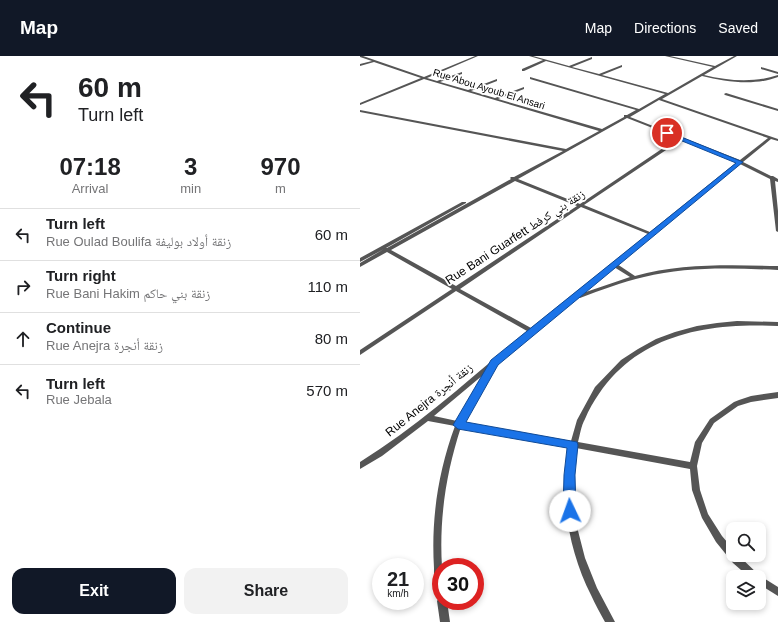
<!DOCTYPE html>
<html lang="en">
<head>
<meta charset="utf-8">
<style>
	body { margin:0; font-family:Arial,"Noto Naskh Arabic",sans-serif; background:#f2f2f2; color:#202124; height:100vh; display:flex; flex-direction:column; font-size:15px; white-space:nowrap }
	* { box-sizing:border-box; margin:0 }
	p { font-size:13px; color:#757577 }
	.icon { flex:none; width:22px; height:22px; fill:none; stroke:currentColor; stroke-width:2; stroke-linecap:round; stroke-linejoin:round }
	.map { position:relative; flex:1; overflow:hidden }
	.details { display:flex; flex-direction:column; background:#fff; width:360px }
	.details>* { flex:none }
	.hud { background:#fff; color:#202124; overflow:hidden }
	.controls { position:absolute; left:366px; top:466px; display:grid; gap:8px }
	.controls a { display:grid; place-items:center; width:40px; height:40px; border-radius:8px; background:#fff; box-shadow:0 2px 6px #0003; font-size:20px }
	.speed { position:absolute; left:12px; top:502px; display:flex; gap:8px; font-size:20px; font-weight:700; text-align:center }
	.speed>* { display:grid; place-content:center; width:52px; height:52px; border-radius:50%; background:#fff; box-shadow:0 2px 6px #0003; line-height:1 }
	.speed small { font-size:10px; font-weight:400 }
	.speed .limit { border:6px solid #d22; background:#fff; color:#111 }
	.pin { position:absolute; display:grid; place-items:center; width:34px; height:34px; color:#fff; margin:-17px; border:2px solid #fff; border-radius:50%; box-shadow:0 1px 4px #0007 }
	.me { position:absolute; width:44px; margin:-22px; rotate:357deg; stroke-linejoin:round; filter:drop-shadow(0 0 3px #0008) }
	.turn { display:flex; align-items:center; gap:14px; height:84px; padding:0 12px; font-size:18px }
	.turn .icon { width:52px; height:52px; stroke-width:2.5 }
	.turn b { display:block; font-size:28px; line-height:34px }
	.eta { display:flex; justify-content:space-evenly; align-items:center; height:68px; text-align:center }
	.eta b { font-size:24px; font-weight:700; line-height:28px }
	.cta { display:flex; gap:8px; margin-top:auto; padding:8px 12px }
	.cta a { flex:1; height:46px; border-radius:12px; background:#111827; color:#fff; font-size:16px; font-weight:700; line-height:46px; text-align:center }
	.cta a+a { background:#f2f2f2; color:#202124 }
	ul { padding:0; list-style:none }
	li { display:flex; align-items:center; gap:12px; height:52px; padding:0 12px; border-top:1px solid #e0e0e0 }
	li div { flex:1 }
	li b { display:block; font-size:15px }
	li em { font-style:normal }
	header { display:flex; align-items:center; gap:24px; box-sizing:border-box; height:56px; padding:0 20px; background:#111827; color:#fff }
	header strong { font-size:19px }
	nav { display:flex; gap:22px; margin-inline-start:auto; font-size:14px }
	main { display:flex; flex:1; min-height:0 }
	.map>svg:first-child { display:block }
	.lines { fill:none; stroke-linecap:round; stroke-linejoin:round }
	.minor { fill:#555; fill-rule:evenodd }
	.route { fill:#1a73e8; stroke:#114b97 }
	.labels { text-anchor:middle; dominant-baseline:central; stroke-width:3.5; stroke-linejoin:round; paint-order:stroke }
	.far-street-label { font-size:10px; fill:#000; stroke:#fff }
	.street-label { font-size:12px; fill:#000; stroke:#fff }
</style>
</head>
<body>
<header>
<strong>Map</strong>
<nav><a>Map</a><a>Directions</a><a>Saved</a></nav>
</header>
<main>
<section class="details">
<div class="hud">
<div class="turn"><svg class="icon" aria-label="left" viewBox="0 0 24 24"><path d="M17 20v-9H6M10 6l-5 5 5 5"/></svg><div><b>60 m</b>Turn left</div></div>
</div>
<div class="eta">
<div><b>07:18</b><p>Arrival</p></div>
<div><b>3</b><p>min</p></div>
<div><b>970</b><p>m</p></div>
</div>
<ul>
<li><svg class="icon" aria-label="left" viewBox="0 0 24 24"><path d="M17 20v-9H6M10 6l-5 5 5 5"/></svg><div><b>Turn left</b><p>Rue Oulad Boulifa زنقة أولاد بوليفة</p></div><em>60 m</em></li>
<li><svg class="icon" aria-label="right" viewBox="0 0 24 24"><path d="M7 20v-9h11M14 6l5 5-5 5"/></svg><div><b>Turn right</b><p>Rue Bani Hakim زنقة بني حاكم</p></div><em>110 m</em></li>
<li><svg class="icon" aria-label="ahead" viewBox="0 0 24 24"><path d="M12 20V5M6 11l6-6 6 6"/></svg><div><b>Continue</b><p>Rue Anejra زنقة أنجرة</p></div><em>80 m</em></li>
<li><svg class="icon" aria-label="left" viewBox="0 0 24 24"><path d="M17 20v-9H6M10 6l-5 5 5 5"/></svg><div><b>Turn left</b><p>Rue Jebala</p></div><em>570 m</em></li>
</ul>
<div class="cta"><a>Exit</a><a>Share</a></div>
</section>
<div class="map">
<svg width="418" height="566" viewBox="0 0 418 566">
	<rect width="100%" height="100%" fill="#fff"/>
	<g class="lines">
		<path class="minor" d="M 0,0 L 3,0 L 64,21 L 115,0 L 118,0 L 67,22 L 77,25 L 102,16 L 102,18 L 80,26 L 108,34 L 137,23 L 137,25 L 111,35 L 135,42 L 164,31 L 164,33 L 138,43 L 242,73 L 264,61 L 264,59 L 267,59 L 276,54 L 170,23 L 170,21 L 279,53 L 305,38 L 186,5 L 164,15 L 162,15 L 162,13 L 183,4 L 169,0 L 173,0 L 209,10 L 232,1 L 232,3 L 212,11 L 239,18 L 262,9 L 262,11 L 242,19 L 308,37 L 353,11 L 305,0 L 310,0 L 355,10 L 374,0 L 377,0 L 344,19 C 369,25 394,27 418,19 L 418,21 C 394,30 367,26 342,20 L 302,43 L 418,83 L 418,85 L 411,83 L 383,106 L 411,120 L 413,120 L 418,123 L 418,126 L 415,125 L 418,155 L 418,176 L 416,175 L 410,123 L 380,108 L 257,208 L 275,220 C 321,207 371,209 418,210 L 418,214 C 374,212 327,210 284,221 C 262,226 241,234 220,242 L 216,242 L 134,310 L 134,311 L 111,349 L 103,366 L 211,385 L 217,364 L 235,331 L 261,304 L 278,293 L 296,283 L 315,276 L 337,270 L 357,267 L 377,265 L 418,266 L 418,270 C 337,266 262,282 225,363 C 221,370 220,379 218,386 L 330,406 L 335,386 L 350,363 L 374,346 L 379,344 L 391,340 L 418,336 L 418,342 L 391,346 L 378,350 L 354,367 L 342,387 L 337,410 L 340,434 L 348,458 L 362,480 L 373,493 L 373,499 L 378,499 L 399,519 L 418,531 L 418,540 L 399,528 L 399,521 L 389,521 L 373,507 L 356,486 L 342,462 L 332,434 L 330,413 L 216,392 L 215,397 L 212,432 L 216,467 L 225,502 L 237,532 L 255,566 L 245,566 C 240,557 235,548 231,539 C 213,504 202,457 206,418 C 207,409 207,400 209,391 L 101,371 C 86,417 79,463 82,511 L 81,511 L 81,545 L 87,545 L 90,566 L 80,566 L 77,545 L 79,542 C 74,536 74,521 74,512 C 71,463 78,416 95,370 L 68,365 L 22,400 L 0,413 L 0,406 C 60,369 113,320 167,275 L 96,235 L 0,299 L 0,294 L 92,233 L 27,196 L 0,211 L 0,207 L 24,193 L 0,206 L 0,202 L 102,146 L 106,146 L 106,147 L 26,192 L 27,192 L 151,123 L 150,122 L 151,121 L 154,121 L 203,95 L 0,56 L 0,54 L 206,93 L 239,75 L 64,23 L 0,49 L 0,47 L 61,22 L 14,6 L 0,10 L 0,8 L 12,5 L 0,1 ZM 299,44 L 408,82 L 380,104 L 270,61 ZM 267,62 L 318,82 L 220,148 L 158,123 ZM 321,84 L 377,106 L 290,176 L 224,149 ZM 155,125 L 217,150 L 96,230 L 31,194 ZM 221,151 L 288,178 L 171,272 L 100,233 ZM 254,211 L 270,221 L 220,238 ZM 123,319 L 107,346 L 97,365 L 74,360 Z
			M 401,11 L 418,16 L 418,18 L 401,13 Z
			M 366,37 L 418,53 L 418,55 L 365,39 L 364,38 Z"/>
	</g>
	<path class="route" d="M 305,76 L 309,76 L 383,106 L 138,309 L 106,366 L 217,386 L 218,389 L 215,419 L 216,455 L 214,459 L 210,461 L 205,459 L 203,455 L 204,419 L 207,392 L 98,373 L 93,369 L 131,304 L 376,107 L 305,78 Z"/>
	<g class="labels">
		<g class="far-street-label">
			<text transform="translate(129 33) rotate(17)">Rue Abou Ayoub El Ansari</text>
		</g>
		<g class="street-label">
			<text transform="translate(155 181) rotate(-33)">Rue Bani Guarfett زنقة بني كرفط</text>
			<text transform="translate(69 344) rotate(-39)">Rue Anejra زنقة أنجرة</text>
		</g>
	</g>
</svg>
<div class="controls">
<a><svg class="icon" aria-label="search" viewBox="0 0 24 24"><circle cx="10" cy="10" r="6"/><path d="M15 15l6 6"/></svg></a>
<a><svg class="icon" aria-label="layers" viewBox="0 0 24 24"><path d="M12 4l9 5-9 5-9-5zM3 14l9 5 9-5"/></svg></a>
</div>
<div class="speed"><div>21<small>km/h</small></div><div class="limit">30</div></div>
<div class="pin" style="left:307px;top:77px;background:#d93025"><svg class="icon" aria-label="arrive" viewBox="0 0 24 24"><path d="M6 21V4h12l-3 4 3 4H6"/></svg></div>
<svg class="me" style="left:210px;top:455px" viewBox="-20 -20 40 40"><circle r="19" fill="#fff"/><path d="M0-13L10 11 0 6-10 11z" fill="#1a73e8"/></svg>
</div>
</main>
</body>
</html>
